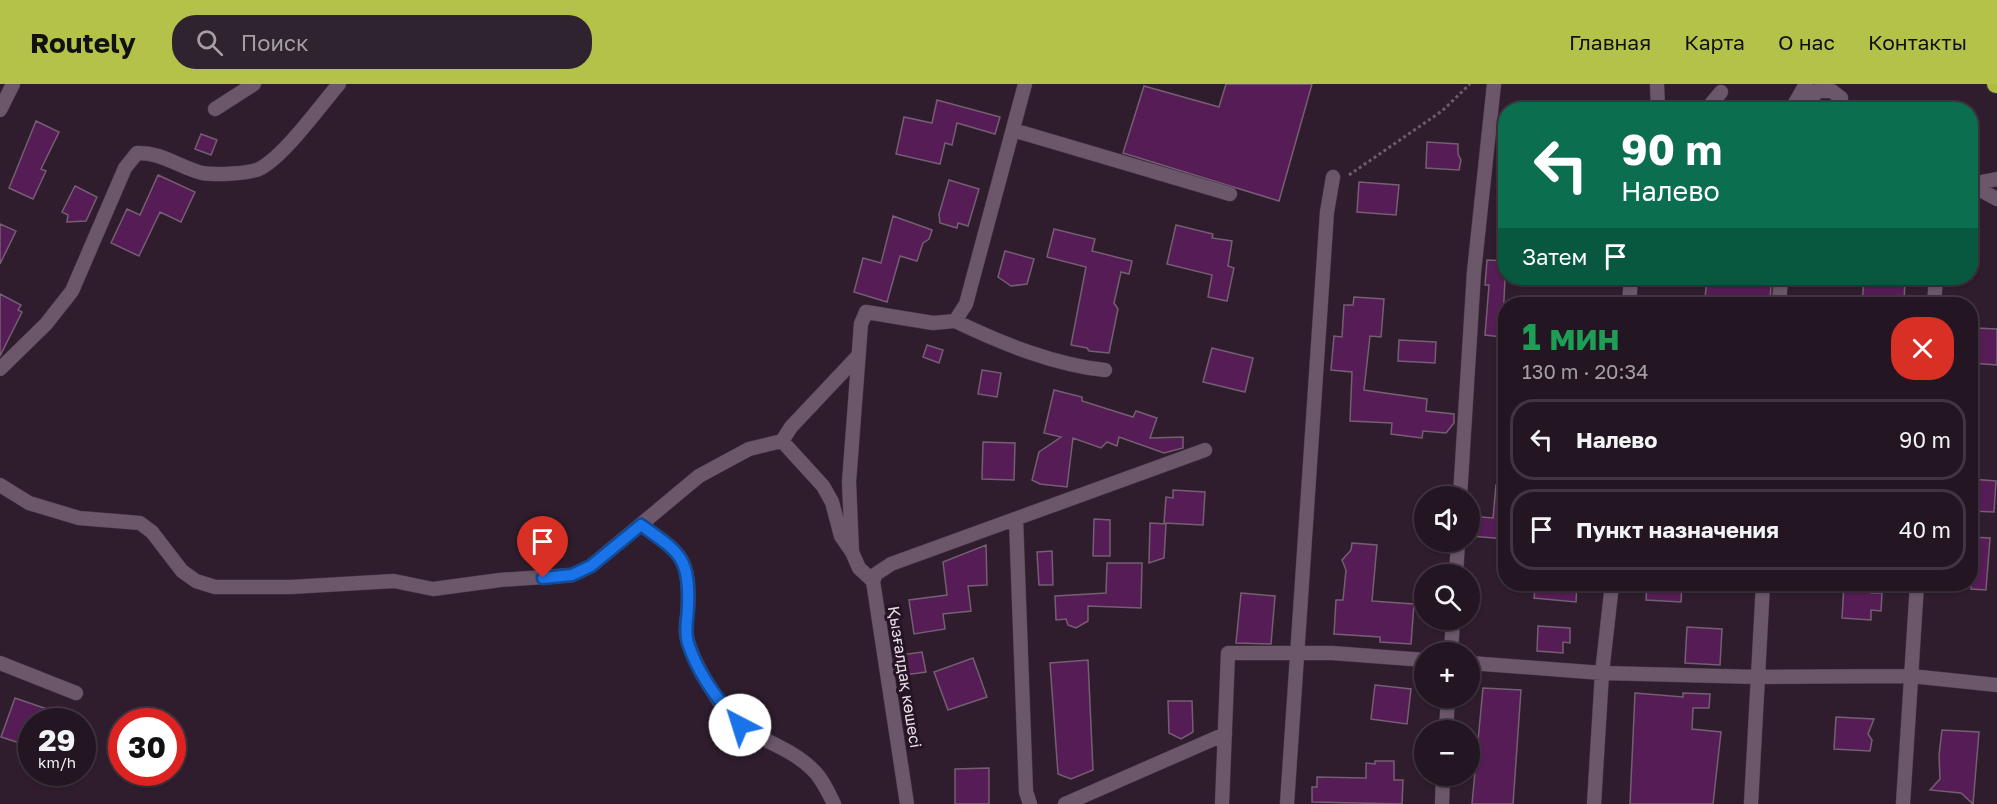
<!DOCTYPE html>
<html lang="ru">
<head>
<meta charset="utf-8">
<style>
	body { margin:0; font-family:"Golos Text",sans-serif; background:#2f232f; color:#f1f3f6; height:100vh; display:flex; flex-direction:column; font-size:22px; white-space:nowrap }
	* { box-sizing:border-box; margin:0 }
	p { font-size:20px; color:#a39fa5 }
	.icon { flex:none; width:33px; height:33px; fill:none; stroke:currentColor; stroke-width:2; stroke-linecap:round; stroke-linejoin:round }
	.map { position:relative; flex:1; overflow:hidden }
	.drawer { position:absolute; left:1498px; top:213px; width:480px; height:294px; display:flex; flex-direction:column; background:#231622; border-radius:24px; box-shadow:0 2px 4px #0004,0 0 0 2px #403540 }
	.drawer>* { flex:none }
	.banner { position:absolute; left:1498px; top:18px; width:480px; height:183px; border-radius:24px; box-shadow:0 2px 4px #0004,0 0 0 2px #403540; background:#0b6e4f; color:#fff; overflow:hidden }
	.fabs { position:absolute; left:1414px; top:402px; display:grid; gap:12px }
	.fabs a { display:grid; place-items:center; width:66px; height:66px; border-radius:50%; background:#231622; box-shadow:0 2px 4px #0004,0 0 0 2px #403540; font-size:30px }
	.speed { position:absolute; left:18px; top:624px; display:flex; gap:12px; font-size:30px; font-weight:700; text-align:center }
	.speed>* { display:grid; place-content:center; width:78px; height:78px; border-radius:50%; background:#231622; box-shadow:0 2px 4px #0004,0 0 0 2px #403540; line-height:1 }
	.speed small { font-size:15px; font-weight:400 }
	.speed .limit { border:9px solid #d22; background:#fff; color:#111 }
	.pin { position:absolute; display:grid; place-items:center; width:51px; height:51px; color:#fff; margin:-62px -26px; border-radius:50% 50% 50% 0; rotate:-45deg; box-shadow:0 0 6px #0007 }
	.pin .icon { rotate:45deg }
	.me { position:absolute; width:66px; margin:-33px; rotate:320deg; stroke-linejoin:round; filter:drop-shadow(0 0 4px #0008) }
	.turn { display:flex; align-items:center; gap:21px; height:126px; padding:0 24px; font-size:27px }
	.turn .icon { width:78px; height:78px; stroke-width:2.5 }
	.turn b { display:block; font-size:42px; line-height:51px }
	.then { display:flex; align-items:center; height:57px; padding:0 24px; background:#0003; gap:12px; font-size:22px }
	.round { display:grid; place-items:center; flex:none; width:63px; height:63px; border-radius:24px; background:#2f232f }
	.summary { display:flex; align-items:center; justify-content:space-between; height:102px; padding:0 24px }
	h1 { font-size:36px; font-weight:700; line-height:45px; color:#1e9e55 }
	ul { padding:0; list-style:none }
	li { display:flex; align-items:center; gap:18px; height:81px; margin:0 12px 9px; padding:0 12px; border:3px solid #403540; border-radius:24px }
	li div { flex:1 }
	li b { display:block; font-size:22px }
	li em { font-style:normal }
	header { display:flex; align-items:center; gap:36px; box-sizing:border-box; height:84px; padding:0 30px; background:#b4c24a; color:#111 }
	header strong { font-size:28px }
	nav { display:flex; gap:33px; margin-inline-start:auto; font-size:21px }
	.search { width:420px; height:54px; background:#2f232f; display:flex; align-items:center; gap:15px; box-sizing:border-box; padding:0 21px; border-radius:24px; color:#a39fa5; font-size:22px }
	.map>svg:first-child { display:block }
	.building { fill:#561c55; stroke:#745e72; stroke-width:1.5 }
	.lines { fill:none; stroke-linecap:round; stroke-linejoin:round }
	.street-casing { stroke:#493a48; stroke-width:15 }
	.highway-casing { stroke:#493a48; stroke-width:20 }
	.path { stroke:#6d5d6c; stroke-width:3; stroke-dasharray:3 3; stroke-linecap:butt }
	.street { stroke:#6b566a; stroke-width:14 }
	.highway { stroke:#aebc40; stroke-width:18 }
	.route-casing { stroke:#114b97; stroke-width:15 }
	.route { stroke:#1a73e8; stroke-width:10 }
	.labels { text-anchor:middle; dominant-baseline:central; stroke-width:6; stroke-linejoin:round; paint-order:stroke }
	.street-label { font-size:16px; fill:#e9dde8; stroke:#251424 }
</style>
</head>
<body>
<header>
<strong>Routely</strong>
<div class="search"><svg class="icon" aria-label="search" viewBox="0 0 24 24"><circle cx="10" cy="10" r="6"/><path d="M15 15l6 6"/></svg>Поиск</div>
<nav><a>Главная</a><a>Карта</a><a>О нас</a><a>Контакты</a></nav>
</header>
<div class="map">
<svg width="1997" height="720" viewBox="0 0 1997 720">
	<rect width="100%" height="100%" fill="#2f1d2e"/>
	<path class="building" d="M 1226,0 L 1312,0 L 1279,117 L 1123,69 L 1144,2 L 1219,23 Z
		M 937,16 L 1000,33 L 995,50 L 957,39 L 952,61 L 945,59 L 940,80 L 896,70 L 904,33 L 932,39 Z
		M 36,37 L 59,48 L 41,85 L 46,87 L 33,115 L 9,104 Z
		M 201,50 L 217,56 L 211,71 L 195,65 Z
		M 1427,58 L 1458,60 L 1458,70 L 1461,76 L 1459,86 L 1426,84 Z
		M 158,91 L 195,108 L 181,138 L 160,128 L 139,172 L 111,159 L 127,125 L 140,131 Z
		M 949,96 L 979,105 L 968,142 L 958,139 L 957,144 L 940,139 L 939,130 Z
		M 1359,98 L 1399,101 L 1396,131 L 1357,128 Z
		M 75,102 L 97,113 L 86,137 L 67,138 L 68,131 L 62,128 Z
		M 893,132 L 932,146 L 929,155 L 923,159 L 917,177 L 900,172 L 887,218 L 854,208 L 863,174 L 881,179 Z
		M 0,140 L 16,147 L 0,180 Z
		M 1176,141 L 1213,150 L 1212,154 L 1232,157 L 1228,182 L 1234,184 L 1227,217 L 1208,213 L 1212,191 L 1167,180 Z
		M 1054,145 L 1095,155 L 1092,167 L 1132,177 L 1129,190 L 1121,188 L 1114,219 L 1118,225 L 1109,269 L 1089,267 L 1087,264 L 1071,261 L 1086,183 L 1047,173 Z
		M 1005,167 L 1034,175 L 1027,200 L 1011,202 L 998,193 Z
		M 1487,176 L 1506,177 L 1502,253 L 1485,251 L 1489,201 L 1485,201 Z
		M 1707,194 L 1746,194 L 1746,199 L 1771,201 L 1770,218 L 1705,214 Z
		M 1864,194 L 1905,195 L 1904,220 L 1862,220 Z
		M 0,210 L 21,221 L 18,226 L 22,228 L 0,272 Z
		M 1354,213 L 1384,215 L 1381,253 L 1370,252 L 1364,306 L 1427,315 L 1426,327 L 1454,330 L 1454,339 L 1446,349 L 1423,347 L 1422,354 L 1391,350 L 1392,339 L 1350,337 L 1352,288 L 1331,286 L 1334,252 L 1342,253 L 1344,221 L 1353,221 Z
		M 1975,244 L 1997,245 L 1997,281 L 1972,279 L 1971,253 L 1974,253 Z
		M 1399,256 L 1436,258 L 1435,279 L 1398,277 Z
		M 927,261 L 943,266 L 939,279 L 923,273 Z
		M 1212,264 L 1253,274 L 1245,308 L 1203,298 Z
		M 982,286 L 1001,289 L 997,313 L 978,310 Z
		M 1054,306 L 1082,313 L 1082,317 L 1133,333 L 1136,327 L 1157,334 L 1150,354 L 1183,353 L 1183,364 L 1164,369 L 1119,353 L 1117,362 L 1107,358 L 1101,364 L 1073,354 L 1067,403 L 1040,400 L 1032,396 L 1039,368 L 1061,353 L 1044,349 Z
		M 983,358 L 1015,359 L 1014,396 L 982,395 Z
		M 1971,395 L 1996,397 L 1994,428 L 1971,427 Z
		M 1496,401 L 1506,401 L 1506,455 L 1470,452 L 1470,432 L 1493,434 Z
		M 1173,406 L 1205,408 L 1203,441 L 1164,439 L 1166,413 L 1173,414 Z
		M 1094,435 L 1110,436 L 1110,472 L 1093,472 Z
		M 1150,439 L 1166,440 L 1164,474 L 1149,479 Z
		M 1971,453 L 1990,454 L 1986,506 L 1971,505 Z
		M 1352,459 L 1377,461 L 1372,517 L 1414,520 L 1411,560 L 1380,558 L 1380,553 L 1334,550 L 1336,516 L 1343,516 L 1346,486 L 1342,476 L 1351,466 Z
		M 986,461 L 987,501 L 968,502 L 971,527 L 943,530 L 945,545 L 914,550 L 909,516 L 947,511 L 943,478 Z
		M 1052,467 L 1053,501 L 1039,501 L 1037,468 Z
		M 1107,479 L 1142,479 L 1141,524 L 1088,522 L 1088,537 L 1076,544 L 1068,541 L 1066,535 L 1056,536 L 1055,512 L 1106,509 Z
		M 1536,500 L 1577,500 L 1576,518 L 1534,514 Z
		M 1647,500 L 1682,500 L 1681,518 L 1646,516 Z
		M 1844,500 L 1871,502 L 1871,509 L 1882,509 L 1881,527 L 1871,526 L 1871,536 L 1842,534 Z
		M 1241,509 L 1275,512 L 1271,560 L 1236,559 Z
		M 1538,542 L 1570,544 L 1570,559 L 1563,558 L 1563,569 L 1537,567 Z
		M 1687,543 L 1722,545 L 1720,581 L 1685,579 Z
		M 922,568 L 926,588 L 897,592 L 894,572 Z
		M 973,574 L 987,613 L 948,626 L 934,588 Z
		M 1088,576 L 1093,686 L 1071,695 L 1058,690 L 1050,579 Z
		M 1375,601 L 1411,605 L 1407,640 L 1371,635 Z
		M 1483,604 L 1521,606 L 1513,720 L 1472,720 Z
		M 1635,609 L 1683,613 L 1683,609 L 1710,610 L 1709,624 L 1693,624 L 1692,645 L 1721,648 L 1713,720 L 1630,720 Z
		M 15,614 L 47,625 L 43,638 L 32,638 L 32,663 L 1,653 Z
		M 1168,617 L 1192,617 L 1193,648 L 1181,655 L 1169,649 Z
		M 1836,633 L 1874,635 L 1868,650 L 1872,656 L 1870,667 L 1834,665 Z
		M 1942,646 L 1979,648 L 1973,720 L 1961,709 L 1930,706 L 1940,695 L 1939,671 Z
		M 1375,677 L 1394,677 L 1394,696 L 1403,696 L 1402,720 L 1312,718 L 1312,703 L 1317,703 L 1317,693 L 1366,694 L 1366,679 L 1375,680 Z
		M 989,684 L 989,720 L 955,720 L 955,685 Z"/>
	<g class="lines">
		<g class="street-casing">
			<path id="street" d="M 1657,0 L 1658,26
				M 215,25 L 254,0
				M 0,26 L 13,0
				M 1706,26 L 1721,8
				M 1791,26 L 1806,0
				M 1810,26 L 1812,15 L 1817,7 L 1832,7 L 1841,14 L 1841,26
				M 1013,46 L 1230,110
				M 1971,100 L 1997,95
				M 1971,101 L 1997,115
				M 1629,220 L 1631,194
				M 1779,220 L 1781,194
				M 1934,220 L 1936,194
				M 955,237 C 1001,259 1054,281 1105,286
				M 0,285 L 46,240 L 72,207 L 125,84 L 137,69 C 161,68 179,83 202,89 C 214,91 251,90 261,84 C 285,71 320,22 339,0
				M 782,357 L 791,343 L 857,273
				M 0,401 L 29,419 L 79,434 L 140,439 L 152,448 L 182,487 L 196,497 L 215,503 L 291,503 L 394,497 L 433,505 L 500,496 L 572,491 L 591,482 L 699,392 L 749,365 L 782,357 L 823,402 L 832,418 L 841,452 L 852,468
				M 1460,412 L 1474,188 L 1494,0
				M 1016,435 L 1026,708 L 1030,720
				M 641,441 C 679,468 690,472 688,522 C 688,531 685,540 686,549 C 690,573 709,603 723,623 C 746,655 786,659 812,685 C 822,694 828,708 834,720
				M 1456,490 L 1458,458
				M 873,497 L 859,484 L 852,468 L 849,398 L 861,240 L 866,228 L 933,239 L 955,237 L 966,220 L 1025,0
				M 1451,568 L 1453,536
				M 0,579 L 76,609
				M 1470,579 L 1602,589 L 1758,593 L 1911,592 L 1997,601
				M 1446,646 L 1448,614
				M 907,720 L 873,497 L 876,490 L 891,480 L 1205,366
				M 1065,720 L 1225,650
				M 1222,720 L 1228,569 L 1332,569 L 1425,576
				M 1287,720 L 1327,128 L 1333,93
				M 1442,720 L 1443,692
				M 1594,720 L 1602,589 L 1612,500
				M 1751,720 L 1763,500
				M 1903,720 L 1917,500"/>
		</g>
		<g class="highway-casing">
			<path id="highway" d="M 1996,0 L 1997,0"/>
		</g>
		<path class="path" d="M 1349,91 L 1442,27 L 1470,0"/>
		<use href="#street" class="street"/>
		<use href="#highway" class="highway"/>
	</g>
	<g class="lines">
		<g class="route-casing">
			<path id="route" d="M 543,494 L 572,491 L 591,482 L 641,441 C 679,468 690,473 688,522 C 688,535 684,546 688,559 C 697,588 720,619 740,641"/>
		</g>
		<use href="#route" class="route"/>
	</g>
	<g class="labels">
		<g class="street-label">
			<text transform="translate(905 593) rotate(81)">Қызғалдақ көшесі</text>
		</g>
	</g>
</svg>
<div class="fabs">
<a><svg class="icon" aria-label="sound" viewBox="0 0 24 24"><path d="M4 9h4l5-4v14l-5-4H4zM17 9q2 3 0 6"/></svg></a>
<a><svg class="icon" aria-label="search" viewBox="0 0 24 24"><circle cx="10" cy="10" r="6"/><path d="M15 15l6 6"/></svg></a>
<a>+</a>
<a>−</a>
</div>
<div class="speed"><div>29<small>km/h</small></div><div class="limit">30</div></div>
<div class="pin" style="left:543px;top:494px;background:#d93025"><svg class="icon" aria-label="arrive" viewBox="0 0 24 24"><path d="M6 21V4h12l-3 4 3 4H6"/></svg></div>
<svg class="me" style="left:740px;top:641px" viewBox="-20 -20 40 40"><circle r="19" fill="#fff"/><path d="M0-13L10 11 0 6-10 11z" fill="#1a73e8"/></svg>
<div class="banner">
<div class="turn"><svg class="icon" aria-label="left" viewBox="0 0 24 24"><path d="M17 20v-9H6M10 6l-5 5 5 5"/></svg><div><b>90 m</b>Налево</div></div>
<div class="then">Затем<svg class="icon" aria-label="arrive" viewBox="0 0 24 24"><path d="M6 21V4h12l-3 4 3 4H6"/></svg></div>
</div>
<section class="drawer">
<div class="summary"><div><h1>1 мин</h1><p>130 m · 20:34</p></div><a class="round" style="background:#d93025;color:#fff"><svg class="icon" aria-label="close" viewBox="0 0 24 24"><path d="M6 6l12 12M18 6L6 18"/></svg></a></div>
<ul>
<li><svg class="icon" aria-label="left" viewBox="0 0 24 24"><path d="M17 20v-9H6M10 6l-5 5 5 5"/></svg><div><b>Налево</b></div><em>90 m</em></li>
<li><svg class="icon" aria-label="arrive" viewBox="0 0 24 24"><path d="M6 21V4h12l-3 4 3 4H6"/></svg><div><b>Пункт назначения</b></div><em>40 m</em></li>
</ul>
</section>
</div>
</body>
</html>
